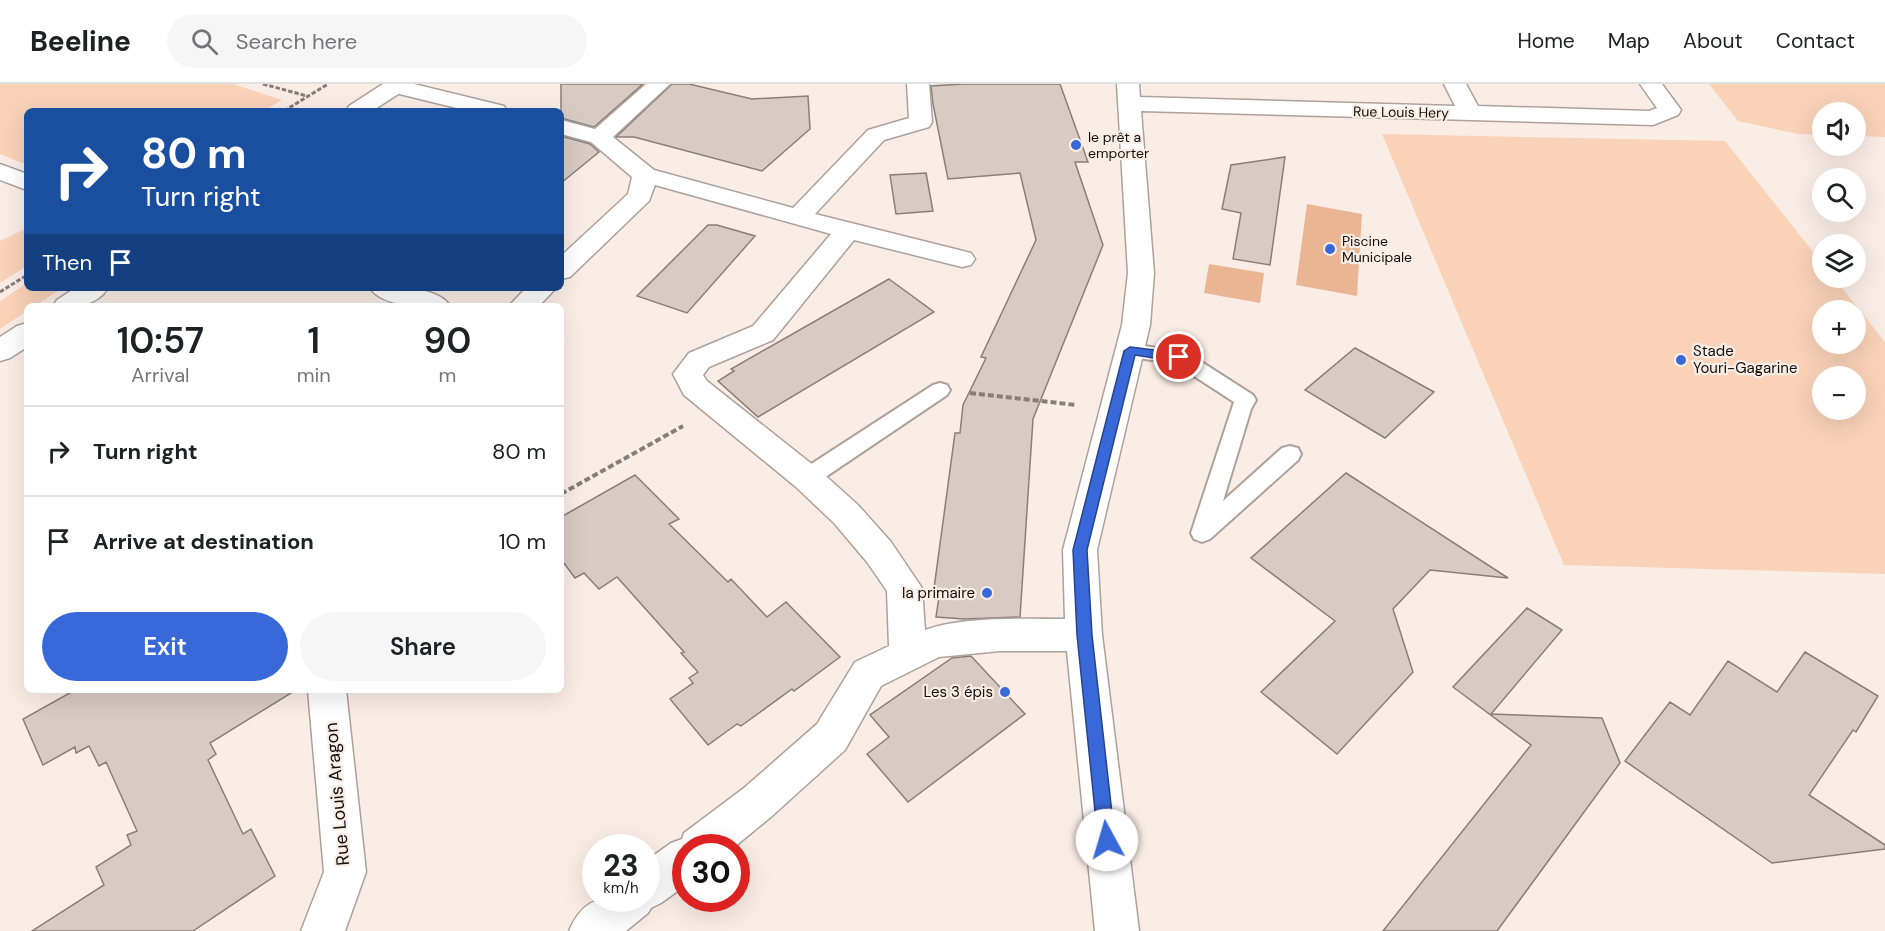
<!DOCTYPE html>
<html lang="en">
<head>
<meta charset="utf-8">
<style>
	body { margin:0; font-family:"DM Sans",sans-serif; background:#f6f6f6; color:#202124; height:100vh; display:flex; flex-direction:column; font-size:22px; white-space:nowrap }
	* { box-sizing:border-box; margin:0 }
	p { font-size:20px; color:#757577 }
	.icon { flex:none; width:33px; height:33px; fill:none; stroke:currentColor; stroke-width:2; stroke-linecap:round; stroke-linejoin:round }
	.map { position:relative; flex:1; overflow:hidden }
	.sheet { position:absolute; left:24px; top:219px; width:540px; height:390px; display:flex; flex-direction:column; background:#fff; border-radius:9px; box-shadow:0 6px 24px #0002 }
	.sheet>* { flex:none }
	.guide { position:absolute; left:24px; top:24px; width:540px; height:183px; border-radius:9px; box-shadow:0 6px 24px #0002; background:#1a4fa0; color:#fff; overflow:hidden }
	.controls { position:absolute; left:1812px; top:18px; display:grid; gap:12px }
	.controls a { display:grid; place-items:center; width:54px; height:54px; border-radius:50%; background:#fff; box-shadow:0 6px 24px #0002; font-size:30px }
	.speed { position:absolute; left:582px; top:750px; display:flex; gap:12px; font-size:30px; font-weight:700; text-align:center }
	.speed>* { display:grid; place-content:center; width:78px; height:78px; border-radius:50%; background:#fff; box-shadow:0 6px 24px #0002; line-height:1 }
	.speed small { font-size:15px; font-weight:400 }
	.speed .limit { border:9px solid #d22; background:#fff; color:#111 }
	.pin { position:absolute; display:grid; place-items:center; width:51px; height:51px; color:#fff; margin:-26px; border:3px solid #fff; border-radius:50%; box-shadow:0 2px 6px #0007 }
	.me { position:absolute; width:66px; margin:-33px; rotate:354deg; stroke-linejoin:round; filter:drop-shadow(0 0 4px #0008) }
	.turn { display:flex; align-items:center; gap:21px; height:126px; padding:0 18px; font-size:27px }
	.turn .icon { width:78px; height:78px; stroke-width:2.5 }
	.turn b { display:block; font-size:42px; line-height:51px }
	.then { display:flex; align-items:center; height:57px; padding:0 18px; background:#0003; gap:12px; font-size:22px }
	.eta { display:flex; justify-content:space-evenly; align-items:center; height:102px; text-align:center }
	.eta b { font-size:36px; font-weight:600; line-height:42px }
	.button { display:flex; gap:12px; margin-top:auto; padding:12px 18px }
	.button a { flex:1; height:69px; border-radius:36px; background:#3969d9; color:#fff; font-size:24px; font-weight:600; line-height:69px; text-align:center }
	.button a+a { background:#f6f6f6; color:#202124 }
	ul { padding:0; list-style:none }
	li { display:flex; align-items:center; gap:18px; height:90px; padding:0 18px; border-top:2px solid #e0e0e0 }
	li div { flex:1 }
	li b { display:block; font-size:22px }
	li em { font-style:normal }
	header { display:flex; align-items:center; gap:36px; box-sizing:border-box; height:84px; padding:0 30px; background:#fff; border-bottom:2px solid #e0e0e0 }
	header strong { font-size:28px }
	nav { display:flex; gap:33px; margin-inline-start:auto; font-size:21px }
	.search { width:420px; height:54px; background:#f6f6f6; display:flex; align-items:center; gap:15px; box-sizing:border-box; padding:0 21px; border-radius:33px; color:#757577; font-size:22px }
	.map>svg:first-child { display:block }
	.green { fill:#f9d2b8; fill-rule:evenodd }
	.water { fill:#eab593 }
	.building { fill:#d8cbc4; stroke:#8a7f78; stroke-width:1.5 }
	.lines { fill:none; stroke-linecap:round; stroke-linejoin:round }
	.service-casing { stroke:#ada19a; stroke-width:4 }
	.minor-casing { stroke:#ada19a; stroke-width:3 }
	.primary-casing { stroke:#ada19a; stroke-width:3 }
	.path-far1 { stroke:#867d78; stroke-width:3; stroke-dasharray:4.5 2; stroke-linecap:butt }
	.path { stroke:#867d78; stroke-width:4; stroke-dasharray:6 3; stroke-linecap:butt }
	.service { fill:#fff; fill-rule:evenodd }
	.minor { fill:#fff; fill-rule:evenodd }
	.primary { fill:#fff; fill-rule:evenodd }
	.route { fill:#3969d9; stroke:#25448d; stroke-width:1.5 }
	.poi-dot { fill:#3969d9; stroke:#faede6; stroke-width:2 }
	.labels { text-anchor:middle; dominant-baseline:central; stroke-width:4.5; stroke-linejoin:round; paint-order:stroke }
	.far-street-label { font-size:14px; fill:#120e0b; stroke:#faede6 }
	.far-poi-label { font-size:14px; fill:#120e0b; stroke:#faede6; text-anchor:start }
	.poi-label { font-size:15px; fill:#120e0b; stroke:#faede6; text-anchor:end }
	.near-street-label { font-size:18px; fill:#120e0b; stroke:#faede6 }
</style>
</head>
<body>
<header>
<strong>Beeline</strong>
<div class="search"><svg class="icon" aria-label="search" viewBox="0 0 24 24"><circle cx="10" cy="10" r="6"/><path d="M15 15l6 6"/></svg>Search here</div>
<nav><a>Home</a><a>Map</a><a>About</a><a>Contact</a></nav>
</header>
<div class="map">
<svg width="1885" height="847" viewBox="0 0 1885 847">
	<rect width="100%" height="100%" fill="#faede6"/>
	<path class="green" d="M 0,0 L 233,0 L 282,16 L 263,27 L 27,27 L 27,81 L 0,70 Z
		M 1709,0 L 1885,0 L 1885,53 L 1856,52 L 1856,28 L 1822,28 L 1822,51 L 1798,50 L 1738,37 Z
		M 1382,50 L 1725,57 L 1822,179 L 1822,194 L 1834,194 L 1885,258 L 1885,490 L 1564,481 ZM 1856,226 L 1856,260 L 1822,260 L 1822,226 ZM 1856,292 L 1856,326 L 1822,326 L 1822,292 Z
		M 27,144 L 27,182 L 0,199 L 0,157 Z
		M 27,199 L 27,204 L 62,204 L 35,222 L 27,222 L 27,227 L 0,245 L 0,217 Z"/>
	<path class="water" d="M 1307,120 L 1362,130 L 1357,212 L 1296,201 Z
		M 1209,180 L 1264,189 L 1260,219 L 1204,209 Z"/>
	<path class="building" d="M 561,0 L 643,0 L 594,43 L 561,34 Z
		M 672,0 L 689,0 L 752,15 L 808,12 L 810,45 L 762,87 L 634,53 L 616,53 Z
		M 963,0 L 1060,0 L 1088,78 L 1075,78 L 1103,161 L 1033,335 L 1020,533 L 964,535 L 936,533 L 939,513 L 933,512 L 955,349 L 960,349 L 963,321 L 986,274 L 981,273 L 1036,156 L 1020,89 L 948,95 L 933,20 L 931,2 Z
		M 561,52 L 590,60 L 599,68 L 561,99 Z
		M 1285,73 L 1270,181 L 1233,175 L 1241,129 L 1222,125 L 1231,81 Z
		M 926,89 L 933,127 L 896,130 L 890,91 Z
		M 708,141 L 717,141 L 755,152 L 687,229 L 637,212 Z
		M 889,195 L 934,228 L 758,333 L 718,297 L 734,287 L 731,285 Z
		M 1355,264 L 1434,308 L 1385,354 L 1305,306 Z
		M 1346,389 L 1508,494 L 1430,486 L 1393,525 L 1413,588 L 1337,670 L 1261,608 L 1335,537 L 1251,474 Z
		M 635,391 L 679,435 L 669,440 L 728,498 L 731,495 L 767,533 L 786,518 L 840,573 L 794,607 L 792,605 L 741,642 L 737,640 L 708,661 L 670,615 L 693,599 L 689,594 L 698,588 L 681,569 L 684,568 L 617,493 L 599,505 L 584,489 L 575,494 L 561,475 L 561,433 Z
		M 1527,524 L 1562,546 L 1491,630 L 1602,634 L 1620,679 L 1497,847 L 1383,847 L 1531,661 L 1453,603 Z
		M 1805,568 L 1878,612 L 1856,648 L 1853,646 L 1809,711 L 1885,761 L 1885,765 L 1772,779 L 1625,677 L 1670,618 L 1690,631 L 1728,577 L 1777,608 Z
		M 971,572 L 1025,630 L 908,718 L 867,670 L 889,653 L 870,631 L 952,574 Z
		M 75,606 L 296,606 L 210,659 L 216,670 L 208,676 L 243,750 L 251,745 L 275,792 L 193,847 L 32,847 L 104,801 L 96,783 L 131,761 L 127,751 L 137,747 L 106,678 L 99,682 L 89,662 L 76,669 L 75,663 L 43,681 L 23,635 Z"/>
	<g class="lines">
		<g class="service-casing">
			<path id="service" d="M 1130,260 L 1186,268 L 1253,311 L 1256,316 L 1251,325 L 1223,417 L 1282,364 L 1290,362 L 1298,364 L 1301,370 L 1298,376 L 1210,455 L 1202,458 L 1194,455 L 1191,449 L 1234,318 L 1174,279 L 1123,272 L 1120,267 L 1123,262 Z
				M 940,299 L 947,301 L 950,306 L 947,311 L 815,400 L 807,402 L 799,400 L 796,394 L 799,388 L 933,301 Z"/>
		</g>
		<g class="minor-casing">
			<path id="minor" d="M 385,0 L 414,0 L 504,22 L 507,27 L 469,27 L 387,7 L 384,2 Z
				M 646,0 L 670,0 L 613,53 L 654,86 L 793,124 L 868,46 L 909,34 L 907,0 L 929,0 L 932,38 L 929,43 L 884,56 L 815,130 L 971,169 L 975,175 L 971,181 L 962,183 L 854,156 L 773,256 L 709,283 L 703,291 L 707,297 L 818,385 L 858,421 L 891,458 L 922,504 L 925,546 C 964,532 1023,535 1065,535 L 1063,466 L 1122,241 L 1128,189 L 1117,0 L 1139,0 L 1140,13 L 1455,22 L 1444,0 L 1466,0 L 1478,22 L 1649,27 L 1657,24 L 1640,0 L 1662,0 L 1681,26 L 1678,31 L 1653,41 L 1141,27 L 1154,189 L 1150,241 L 1097,466 L 1102,551 L 1139,847 L 1095,847 L 1067,567 L 1000,567 L 939,573 L 881,602 L 845,666 L 772,732 L 733,764 L 686,764 L 686,801 L 661,819 L 651,824 L 648,829 L 626,847 L 569,847 C 586,807 610,814 646,814 L 646,777 L 671,759 L 682,755 L 684,749 L 744,704 L 817,640 L 855,578 L 889,562 L 887,507 L 867,478 L 834,439 L 796,403 L 684,311 L 673,290 L 689,269 L 753,242 L 831,150 L 655,101 L 649,117 L 570,193 L 561,195 L 561,172 L 628,110 L 632,93 L 591,58 L 561,50 L 561,36 L 595,45 Z
				M 0,80 L 27,90 L 27,106 L 0,96 Z
				M 370,204 C 392,204 437,201 450,222 C 428,222 384,225 370,204 Z
				M 526,204 L 556,204 L 539,222 L 509,222 Z
				M 308,606 L 346,606 L 366,788 L 345,847 L 301,847 L 324,788 Z"/>
		</g>
		<g class="primary-casing">
			<path id="primary" d="M 383,0 L 409,0 L 406,5 L 372,27 L 346,27 L 349,22 Z
				M 75,204 L 108,204 C 95,224 75,222 53,222 L 57,216 Z
				M 27,239 L 27,263 L 10,274 L 0,277 L 0,253 L 17,242 Z"/>
		</g>
		<path class="path-far1" d="M 263,0 L 307,12
			M 284,27 L 328,0
			M 0,208 L 27,191"/>
		<path class="path" d="M 970,309 L 1076,321
			M 561,410 L 683,342"/>
		<use href="#service" class="service"/>
		<use href="#minor" class="minor"/>
		<use href="#primary" class="primary"/>
	</g>
	<path class="route" d="M 1130,263 L 1179,269 L 1185,273 L 1179,278 L 1135,271 L 1087,466 L 1092,551 L 1115,756 L 1113,762 L 1107,764 L 1101,762 L 1098,756 L 1077,551 L 1073,466 L 1124,267 Z"/>
	<g class="poi-dot">
		<circle cx="1076" cy="61" r="6"/>
		<circle cx="1330" cy="165" r="6"/>
		<circle cx="1681" cy="276" r="6"/>
		<circle cx="987" cy="509" r="6"/>
		<circle cx="1005" cy="608" r="6"/>
	</g>
	<g class="labels">
		<g class="far-street-label">
			<text transform="translate(1401 28) rotate(1)">Rue Louis Hery</text>
		</g>
		<g class="far-poi-label">
			<text x="1088" y="53">le prêt a<tspan x="1088" dy="16">emporter</tspan></text>
			<text x="1342" y="157">Piscine<tspan x="1342" dy="16">Municipale</tspan></text>
		</g>
		<g class="poi-label">
			<text x="1693" y="267" text-anchor="start">Stade<tspan x="1693" dy="17">Youri-Gagarine</tspan></text>
			<text x="975" y="509">la primaire</text>
			<text x="993" y="608">Les 3 épis</text>
		</g>
		<g class="near-street-label">
			<text transform="translate(337 710) rotate(-95)">Rue Louis Aragon</text>
		</g>
	</g>
</svg>
<div class="controls">
<a><svg class="icon" aria-label="sound" viewBox="0 0 24 24"><path d="M4 9h4l5-4v14l-5-4H4zM17 9q2 3 0 6"/></svg></a>
<a><svg class="icon" aria-label="search" viewBox="0 0 24 24"><circle cx="10" cy="10" r="6"/><path d="M15 15l6 6"/></svg></a>
<a><svg class="icon" aria-label="layers" viewBox="0 0 24 24"><path d="M12 4l9 5-9 5-9-5zM3 14l9 5 9-5"/></svg></a>
<a>+</a>
<a>−</a>
</div>
<div class="speed"><div>23<small>km/h</small></div><div class="limit">30</div></div>
<div class="pin" style="left:1179px;top:273px;background:#d93025"><svg class="icon" aria-label="arrive" viewBox="0 0 24 24"><path d="M6 21V4h12l-3 4 3 4H6"/></svg></div>
<svg class="me" style="left:1107px;top:756px" viewBox="-20 -20 40 40"><circle r="19" fill="#fff"/><path d="M0-13L10 11 0 6-10 11z" fill="#3969d9"/></svg>
<div class="guide">
<div class="turn"><svg class="icon" aria-label="right" viewBox="0 0 24 24"><path d="M7 20v-9h11M14 6l5 5-5 5"/></svg><div><b>80 m</b>Turn right</div></div>
<div class="then">Then<svg class="icon" aria-label="arrive" viewBox="0 0 24 24"><path d="M6 21V4h12l-3 4 3 4H6"/></svg></div>
</div>
<section class="sheet">
<div class="eta">
<div><b>10:57</b><p>Arrival</p></div>
<div><b>1</b><p>min</p></div>
<div><b>90</b><p>m</p></div>
</div>
<ul>
<li><svg class="icon" aria-label="right" viewBox="0 0 24 24"><path d="M7 20v-9h11M14 6l5 5-5 5"/></svg><div><b>Turn right</b></div><em>80 m</em></li>
<li><svg class="icon" aria-label="arrive" viewBox="0 0 24 24"><path d="M6 21V4h12l-3 4 3 4H6"/></svg><div><b>Arrive at destination</b></div><em>10 m</em></li>
</ul>
<div class="button"><a>Exit</a><a>Share</a></div>
</section>
</div>
</body>
</html>
